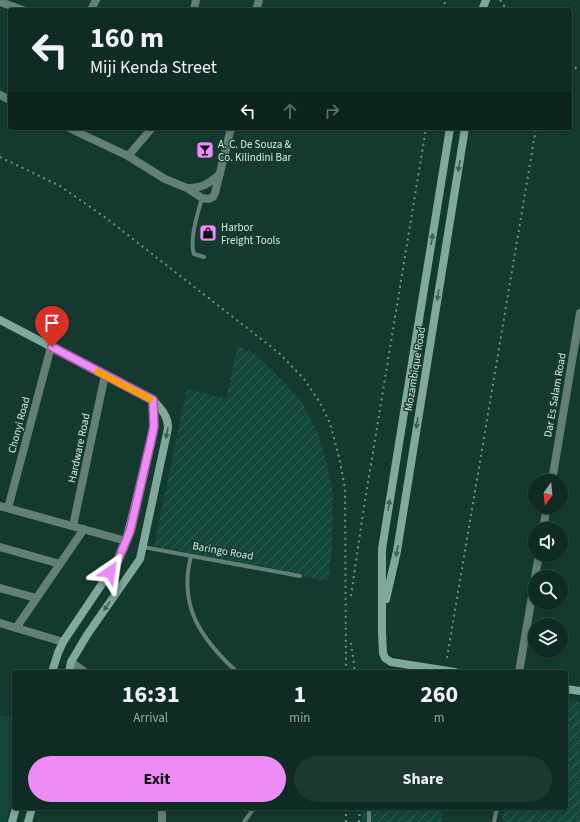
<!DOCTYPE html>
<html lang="en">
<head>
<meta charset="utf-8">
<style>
	body { margin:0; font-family:"Source Sans 3",sans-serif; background:#1d3831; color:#f1f3f6; height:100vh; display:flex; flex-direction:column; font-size:15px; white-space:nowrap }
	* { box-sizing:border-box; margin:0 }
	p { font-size:13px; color:#9ba7a6 }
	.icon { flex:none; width:22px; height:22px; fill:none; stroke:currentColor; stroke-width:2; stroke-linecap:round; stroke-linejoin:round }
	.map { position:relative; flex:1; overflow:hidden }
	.details { position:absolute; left:12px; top:670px; width:556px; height:140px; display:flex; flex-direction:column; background:#0f2c24; border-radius:4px; box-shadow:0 2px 6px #0003,0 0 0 1px #2f4841 }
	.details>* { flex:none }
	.hud { position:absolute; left:8px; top:8px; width:564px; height:122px; border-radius:4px; box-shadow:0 2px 6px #0003,0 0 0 1px #2f4841; background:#0f2c24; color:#f1f3f6; overflow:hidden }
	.needle { width:26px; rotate:195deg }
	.tools { position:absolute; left:528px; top:474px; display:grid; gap:8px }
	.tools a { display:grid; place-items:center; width:40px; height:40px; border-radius:50%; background:#0f2c24; box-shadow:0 2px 6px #0003,0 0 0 1px #2f4841; font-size:20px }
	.pin { position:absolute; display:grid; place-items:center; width:34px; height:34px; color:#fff; margin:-41px -17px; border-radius:50% 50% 50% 0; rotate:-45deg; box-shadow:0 0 4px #0007 }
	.pin .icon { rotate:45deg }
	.me { position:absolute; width:44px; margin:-22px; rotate:32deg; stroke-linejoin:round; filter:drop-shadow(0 0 3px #0008) }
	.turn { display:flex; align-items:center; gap:14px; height:84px; padding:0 16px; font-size:18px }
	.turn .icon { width:52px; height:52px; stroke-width:2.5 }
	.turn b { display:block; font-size:28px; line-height:34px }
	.lanes { display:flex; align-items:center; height:38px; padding:0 16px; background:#0003; justify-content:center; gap:20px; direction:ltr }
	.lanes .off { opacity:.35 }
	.eta { display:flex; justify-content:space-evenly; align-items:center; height:68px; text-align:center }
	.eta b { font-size:24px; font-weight:700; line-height:28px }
	.cta { display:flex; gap:8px; margin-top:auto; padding:8px 16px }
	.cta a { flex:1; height:46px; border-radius:24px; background:#ef8bf7; color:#111; font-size:16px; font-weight:700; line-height:46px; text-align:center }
	.cta a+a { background:#1d3831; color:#f1f3f6 }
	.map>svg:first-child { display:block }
	.built { fill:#15463a }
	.industrial { fill:url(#industrial-furrows) }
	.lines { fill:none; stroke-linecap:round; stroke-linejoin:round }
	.lane { stroke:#647f76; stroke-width:4 }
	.street { stroke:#647f76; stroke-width:8 }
	.secondary { stroke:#7ea99c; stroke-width:8 }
	.rail { stroke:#729087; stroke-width:2; stroke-dasharray:2 4; stroke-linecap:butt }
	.oneway { fill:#396156 }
	.route-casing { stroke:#9b5aa1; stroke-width:10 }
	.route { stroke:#ef8bf7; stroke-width:7 }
	.slow { stroke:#f59e0b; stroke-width:7 }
	.labels { text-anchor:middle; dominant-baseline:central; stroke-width:3; stroke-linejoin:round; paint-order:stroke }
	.poi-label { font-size:11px; fill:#d8ede6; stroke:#143a30; text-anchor:start }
	.street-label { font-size:11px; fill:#d8ede6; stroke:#143a30 }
</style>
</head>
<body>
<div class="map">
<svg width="580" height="822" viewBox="0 0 580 822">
	<defs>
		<pattern id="industrial-furrows" width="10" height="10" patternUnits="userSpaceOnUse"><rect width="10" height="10" fill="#15463a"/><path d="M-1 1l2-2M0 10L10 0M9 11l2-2" fill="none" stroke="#366156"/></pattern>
	</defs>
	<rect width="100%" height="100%" fill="#143a30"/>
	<path class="built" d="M 0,715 L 14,718 L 14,791 L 6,822 L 0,822 Z"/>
	<path class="industrial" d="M 238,345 L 254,354 L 278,376 L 303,404 L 318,433 L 326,460 L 333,493 L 332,549 L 328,581 L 154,546 L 187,389 L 226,399 Z
		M 566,700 L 580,702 L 580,822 L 502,822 L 504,808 L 566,808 Z
		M 361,808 L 441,808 L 442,822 L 362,822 Z"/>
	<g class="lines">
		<path class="lane" d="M 202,198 C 198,212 189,240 194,254 L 204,257
			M 143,547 L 300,576
			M 191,556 C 178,606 201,639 237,672
			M 244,822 L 254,808
			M 369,822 L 369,808
			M 494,822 L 497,808"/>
		<path class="street" d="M 0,2 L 23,10
			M 91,10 L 96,0
			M 194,10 L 196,0
			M 256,10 L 259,0
			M 0,95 L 10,100
			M 69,128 L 128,156 L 165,179 L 187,188 L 202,198 L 209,199 L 213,197 L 215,193 L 231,128
			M 128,156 L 152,128
			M 187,188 C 201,189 210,183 220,174
			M 552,481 L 580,313
			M 0,506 L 126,541
			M 8,508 L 51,347
			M 73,526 L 105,375
			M 543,529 L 547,507
			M 0,547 L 60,564
			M 535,577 L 539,555
			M 0,588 L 36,598
			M 0,623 L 63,642
			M 16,628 L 84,529
			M 71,662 L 85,672
			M 519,672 L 535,579
			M 162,808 L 162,822"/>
		<path class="secondary" d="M 482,10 L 486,0
			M 450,128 L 382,549 L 382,633 L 383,653 L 385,658 L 391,662 L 455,672
			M 0,320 L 153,400 C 161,409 168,415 168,428 L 140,559 L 87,635 L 71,662 L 69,672
			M 386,599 L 397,551 L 465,128
			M 52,672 L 58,653 L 63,642 L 118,560 L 126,541 L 152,436 L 154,426 L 153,400
			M 566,689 L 580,691
			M 12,822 L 16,808
			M 28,822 L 32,808"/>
		<path class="rail" d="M 500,0 L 507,10
			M 444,10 L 445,0
			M 570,64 L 580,71
			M 0,157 L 60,186 L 106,218 L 279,353 L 304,379 L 319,401 L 330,423 L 339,457 L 345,488 L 346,672
			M 351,596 L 363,513 L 426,128
			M 351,643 L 355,672
			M 447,658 L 536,128
			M 346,822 L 346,808
			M 359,822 L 360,808"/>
	</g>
	<defs><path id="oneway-solid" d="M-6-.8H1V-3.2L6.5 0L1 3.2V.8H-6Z"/></defs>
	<g class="oneway">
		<use href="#oneway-solid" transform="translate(459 166) rotate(100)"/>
		<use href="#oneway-solid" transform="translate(432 239) rotate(-81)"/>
		<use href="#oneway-solid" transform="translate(438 295) rotate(99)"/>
		<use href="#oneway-solid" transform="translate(417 423) rotate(99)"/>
		<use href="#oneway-solid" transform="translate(167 433) rotate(101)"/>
		<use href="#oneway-solid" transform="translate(389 505) rotate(-81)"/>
		<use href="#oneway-solid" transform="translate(397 551) rotate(101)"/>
		<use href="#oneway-solid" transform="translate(107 606) rotate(125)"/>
	</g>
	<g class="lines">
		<g class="route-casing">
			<path id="route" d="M 52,347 L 153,400 L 154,426 L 152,436 L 130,531 L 118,560 L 110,572"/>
		</g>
		<use href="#route" class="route"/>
		<path class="slow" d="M 98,372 L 150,399"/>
	</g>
	<defs>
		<g id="bar-square" transform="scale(0.9)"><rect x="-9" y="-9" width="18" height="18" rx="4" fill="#ef8bf7" stroke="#143a30"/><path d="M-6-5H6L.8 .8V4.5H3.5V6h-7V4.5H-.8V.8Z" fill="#111"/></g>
		<g id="shop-square" transform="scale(0.9)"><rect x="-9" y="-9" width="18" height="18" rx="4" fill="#ef8bf7" stroke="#143a30"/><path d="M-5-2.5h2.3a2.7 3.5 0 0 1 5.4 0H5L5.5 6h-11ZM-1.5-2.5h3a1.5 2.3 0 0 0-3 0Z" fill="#111"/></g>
	</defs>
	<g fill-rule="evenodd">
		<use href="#bar-square" x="205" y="150"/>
		<use href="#shop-square" x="208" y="233"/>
	</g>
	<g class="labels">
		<g class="poi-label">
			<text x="218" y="144">A. C. De Souza &amp;<tspan x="218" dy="13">Co. Kilindini Bar</tspan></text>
			<text x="221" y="227">Harbor<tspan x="221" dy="13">Freight Tools</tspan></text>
		</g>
		<g class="street-label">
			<text transform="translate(415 369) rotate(-81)">Mozambique Road</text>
			<text transform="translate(555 395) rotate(-80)">Dar Es Salam Road</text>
			<text transform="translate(19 425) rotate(-75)">Chonyi Road</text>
			<text transform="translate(79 448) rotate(-78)">Hardware Road</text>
			<text transform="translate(223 551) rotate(10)">Baringo Road</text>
		</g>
	</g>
</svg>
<div class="tools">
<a><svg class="needle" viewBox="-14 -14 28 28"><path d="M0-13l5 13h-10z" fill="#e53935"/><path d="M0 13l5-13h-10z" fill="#9ba7a6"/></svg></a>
<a><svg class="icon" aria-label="sound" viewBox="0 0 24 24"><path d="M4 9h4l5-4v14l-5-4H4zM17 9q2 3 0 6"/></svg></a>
<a><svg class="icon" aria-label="search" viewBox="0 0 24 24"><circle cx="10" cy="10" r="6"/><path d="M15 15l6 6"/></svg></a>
<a><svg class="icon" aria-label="layers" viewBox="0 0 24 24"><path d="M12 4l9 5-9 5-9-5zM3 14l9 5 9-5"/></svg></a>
</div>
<div class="pin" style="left:52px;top:347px;background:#d93025"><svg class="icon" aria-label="arrive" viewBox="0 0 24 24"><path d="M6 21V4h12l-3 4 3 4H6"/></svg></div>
<svg class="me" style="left:110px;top:572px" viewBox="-20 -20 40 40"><path d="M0-17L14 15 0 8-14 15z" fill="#ef8bf7" stroke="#fff" stroke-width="4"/></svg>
<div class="hud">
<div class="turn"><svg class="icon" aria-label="left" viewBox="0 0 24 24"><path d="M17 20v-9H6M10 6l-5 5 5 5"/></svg><div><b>160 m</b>Miji Kenda Street</div></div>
<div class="lanes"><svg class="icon" aria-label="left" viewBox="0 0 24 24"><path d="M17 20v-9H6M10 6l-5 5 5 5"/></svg><svg class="icon off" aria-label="ahead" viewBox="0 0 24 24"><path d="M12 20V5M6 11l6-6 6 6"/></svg><svg class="icon off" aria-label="right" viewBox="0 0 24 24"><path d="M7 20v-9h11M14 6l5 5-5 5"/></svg></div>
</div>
<section class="details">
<div class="eta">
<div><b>16:31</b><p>Arrival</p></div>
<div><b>1</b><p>min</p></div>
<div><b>260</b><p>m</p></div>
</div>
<div class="cta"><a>Exit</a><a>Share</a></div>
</section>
</div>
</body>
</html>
